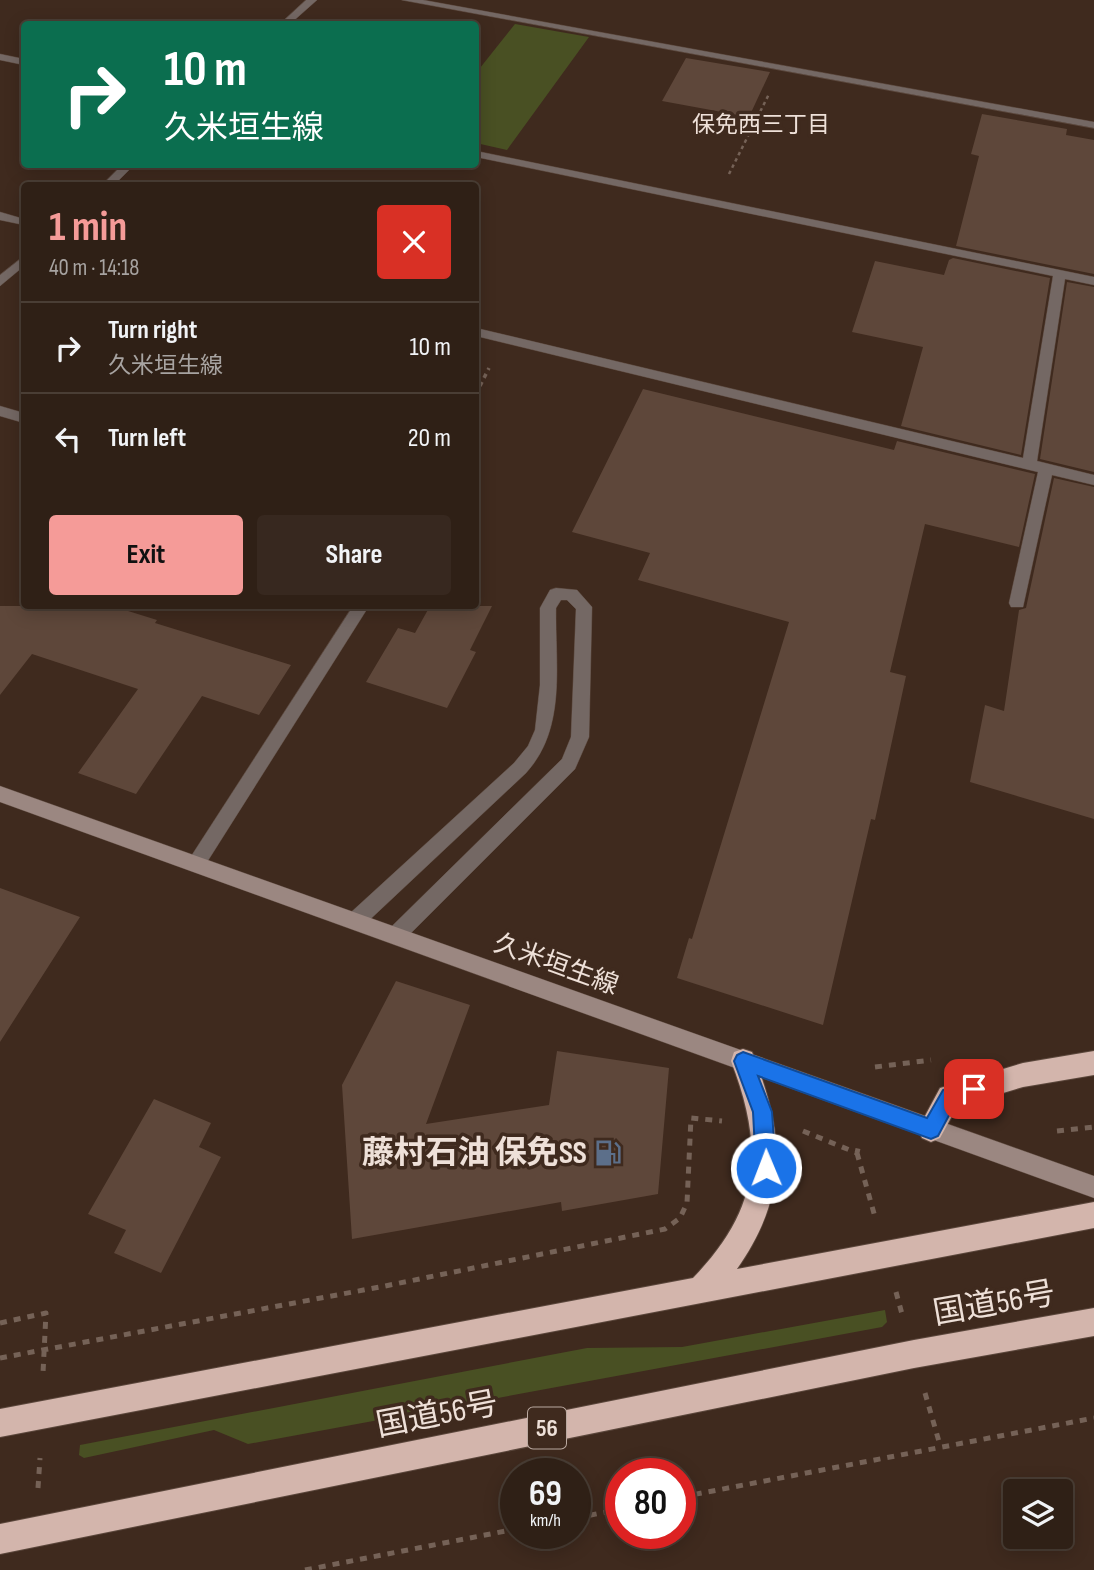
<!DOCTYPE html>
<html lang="en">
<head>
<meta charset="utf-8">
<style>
	body { margin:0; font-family:"Sofia Sans Condensed","Noto Sans JP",sans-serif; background:#37281f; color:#f1f3f6; height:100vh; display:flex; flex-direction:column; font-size:26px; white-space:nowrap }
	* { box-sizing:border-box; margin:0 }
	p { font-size:23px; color:#a7a3a1 }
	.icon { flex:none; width:38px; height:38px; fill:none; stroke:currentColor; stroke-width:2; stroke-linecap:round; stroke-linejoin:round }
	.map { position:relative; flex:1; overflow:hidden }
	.drawer { position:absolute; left:21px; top:182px; width:458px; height:427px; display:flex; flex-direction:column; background:#2f2016; border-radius:7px; box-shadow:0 4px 18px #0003,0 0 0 2px #4a3e35 }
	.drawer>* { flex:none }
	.banner { position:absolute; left:21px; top:21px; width:458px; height:147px; border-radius:7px; box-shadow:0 4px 18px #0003,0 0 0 2px #4a3e35; background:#0b6e4f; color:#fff; overflow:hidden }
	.tools { position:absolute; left:1003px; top:1479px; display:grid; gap:14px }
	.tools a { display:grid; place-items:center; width:70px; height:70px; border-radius:7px; background:#2f2016; box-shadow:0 4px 18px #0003,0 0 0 2px #4a3e35; font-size:35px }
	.speed { position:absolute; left:500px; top:1458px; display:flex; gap:14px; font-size:35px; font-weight:700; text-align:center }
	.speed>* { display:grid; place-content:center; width:91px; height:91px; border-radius:50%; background:#2f2016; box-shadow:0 4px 18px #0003,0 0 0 2px #4a3e35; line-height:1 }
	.speed small { font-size:18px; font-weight:400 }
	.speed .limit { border:10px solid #d22; background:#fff; color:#111 }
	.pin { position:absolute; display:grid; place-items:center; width:60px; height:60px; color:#fff; margin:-30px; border-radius:14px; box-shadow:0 4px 10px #0006 }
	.me { position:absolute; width:77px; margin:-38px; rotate:359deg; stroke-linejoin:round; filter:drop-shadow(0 0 5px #0008) }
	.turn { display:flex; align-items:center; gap:24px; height:147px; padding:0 28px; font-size:32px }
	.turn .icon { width:91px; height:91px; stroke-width:2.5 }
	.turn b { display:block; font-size:49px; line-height:60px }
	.round { display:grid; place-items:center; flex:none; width:74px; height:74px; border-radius:7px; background:#37281f }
	.overview { display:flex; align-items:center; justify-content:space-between; height:119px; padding:0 28px }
	h1 { font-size:42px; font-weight:700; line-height:52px; color:#f59b98 }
	.primary-button { display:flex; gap:14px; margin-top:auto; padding:14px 28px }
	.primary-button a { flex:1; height:80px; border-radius:7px; background:#f59b98; color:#111; font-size:28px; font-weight:700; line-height:80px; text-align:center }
	.primary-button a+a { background:#37281f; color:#f1f3f6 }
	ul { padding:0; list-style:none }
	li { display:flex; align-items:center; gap:21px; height:91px; padding:0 28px; border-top:2px solid #4a3e35 }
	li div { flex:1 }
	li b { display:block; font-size:26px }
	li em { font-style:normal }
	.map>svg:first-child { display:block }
	.green { fill:#495023 }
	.building { fill:#5e473a }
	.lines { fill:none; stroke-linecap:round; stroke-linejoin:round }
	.lane-casing { stroke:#5b473c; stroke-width:1 }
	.street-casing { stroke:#5b473c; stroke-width:1 }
	.secondary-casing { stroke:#5b473c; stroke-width:1 }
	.highway-casing { stroke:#5b473c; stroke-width:2 }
	.path-far2 { stroke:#756257; stroke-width:2.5; stroke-dasharray:3.5 3.5; stroke-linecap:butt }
	.path-far1 { stroke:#756257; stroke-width:3.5; stroke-dasharray:4.5 4.5; stroke-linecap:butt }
	.path { stroke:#756257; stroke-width:5; stroke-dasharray:7 7; stroke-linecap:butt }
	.lane { fill:#746864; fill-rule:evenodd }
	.street { fill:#746864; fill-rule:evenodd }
	.secondary { fill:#9b8781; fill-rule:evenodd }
	.highway { fill:#d3b5ac; fill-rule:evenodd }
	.route { fill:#1a73e8; stroke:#114b97; stroke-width:2 }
	.labels { text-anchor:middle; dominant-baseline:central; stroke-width:7; stroke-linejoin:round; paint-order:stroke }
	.far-neighbourhood-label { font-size:23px; fill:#eee0d8; stroke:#3f2a1e }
	.shield { fill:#3f2a1e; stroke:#baa9a0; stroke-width:2 }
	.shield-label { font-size:24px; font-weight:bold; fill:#eee0d8 }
	.street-label { font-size:26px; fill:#eee0d8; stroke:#3f2a1e }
	.near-poi-label { font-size:32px; font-weight:bold; fill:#eee0d8; stroke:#3f2a1e; text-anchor:end }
	.near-street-label { font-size:32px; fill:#eee0d8; stroke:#3f2a1e }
</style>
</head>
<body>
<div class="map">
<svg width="1094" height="1570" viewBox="0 0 1094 1570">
	<rect width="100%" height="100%" fill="#3f2a1e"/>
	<path class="green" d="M 515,24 L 589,37 L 507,150 L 476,143 L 476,73 Z
		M 885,1310 L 887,1322 L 882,1327 L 248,1444 L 214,1430 L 84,1458 L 79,1455 L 80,1445 L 587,1348 L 682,1347 Z"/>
	<path class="building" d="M 686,58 L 770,72 L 749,117 L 662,101 Z
		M 982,114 L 1067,129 L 1066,135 L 1094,140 L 1094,274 L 956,246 L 979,156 L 971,154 Z
		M 953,258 L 1050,278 L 1021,455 L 901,426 L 923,347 L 852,332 L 875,261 L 944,275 L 949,260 Z
		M 1067,282 L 1094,287 L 1094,472 L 1040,459 Z
		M 643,389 L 894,450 L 897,441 L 1035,474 L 1019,547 L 925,524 L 890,672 L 906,676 L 875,820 L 871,819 L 823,1025 L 677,978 L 689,938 L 692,939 L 789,622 L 638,580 L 650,553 L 572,532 Z
		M 1054,478 L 1094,487 L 1094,819 L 970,782 L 985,705 L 1004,711 L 1019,610 L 1026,608 Z
		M 0,606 L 112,606 L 157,620 L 155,623 L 291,665 L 259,715 L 202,696 L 136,794 L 78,773 L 138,689 L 32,654 L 0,695 Z
		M 430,606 L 492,606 L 470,650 L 476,652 L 447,708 L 366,682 L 398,628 L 415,633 Z
		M 0,888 L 80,917 L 0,1042 Z
		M 396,981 L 470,1005 L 426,1124 L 549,1105 L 557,1051 L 669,1068 L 658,1194 L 562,1211 L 561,1202 L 352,1239 L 342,1085 Z
		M 154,1099 L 211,1123 L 199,1147 L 221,1157 L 161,1273 L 114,1253 L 126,1230 L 88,1214 Z"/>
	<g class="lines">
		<g class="lane-casing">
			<path id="lane" d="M 556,588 L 577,590 L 592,607 L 589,737 L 575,769 L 403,941 L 396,944 L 389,941 L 386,935 L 389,929 L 562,759 L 571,737 L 576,609 L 567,600 L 561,600 L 556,608 C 555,665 567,728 526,773 L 362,927 L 355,930 L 348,927 L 346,921 L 348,915 L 514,763 L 528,746 L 535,730 L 540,685 L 540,608 L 550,590 Z"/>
		</g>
		<g class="street-casing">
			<path id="street" d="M 306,0 L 317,0 L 290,24 L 280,24 Z
				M 402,0 L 423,0 L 1094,122 L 1094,128 Z
				M 0,54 L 24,59 L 24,65 L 0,60 Z
				M 476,151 L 1094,277 L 1094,285 L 1065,279 L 1037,461 L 1094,475 L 1094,485 L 1052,475 L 1023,607 L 1011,607 L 1009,603 L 1038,472 L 476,336 L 476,328 L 1023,458 L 1053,276 L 476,157 Z
				M 123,164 L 135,164 L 113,186 L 101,186 Z
				M 0,212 L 24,219 L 24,225 L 0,220 Z
				M 24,256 L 24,266 L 0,286 L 0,275 Z
				M 0,406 L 24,413 L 24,423 L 0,416 Z
				M 353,606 L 369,606 L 202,870 L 196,872 L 190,870 L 187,864 L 190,858 Z"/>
		</g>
		<g class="secondary-casing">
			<path id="secondary" d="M 0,786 L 1094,1176 L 1094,1198 L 0,802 Z"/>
		</g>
		<g class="highway-casing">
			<path id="highway" d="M 743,1049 L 752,1052 C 785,1133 789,1195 737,1269 L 1094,1202 L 1094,1228 L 0,1437 L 0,1409 L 693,1278 C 760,1209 765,1149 731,1061 L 734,1052 Z
				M 1094,1051 L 1094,1075 L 1023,1087 L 957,1107 L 940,1138 L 931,1142 L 922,1138 L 918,1129 L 940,1088 L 1023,1063 Z
				M 1094,1308 L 1094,1336 L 914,1368 L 0,1554 L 0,1524 L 914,1340 Z"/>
		</g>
		<path class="path-far2" d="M 729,174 L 769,94"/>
		<path class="path-far1" d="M 476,394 L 489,368"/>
		<path class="path" d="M 875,1067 L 931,1060
			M 803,1131 L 857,1153 L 859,1144
			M 1057,1131 L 1094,1127
			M 857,1153 L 875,1217
			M 896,1292 L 902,1314
			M 0,1323 L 46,1313 L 43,1373
			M 0,1358 L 385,1286 L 665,1229 L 680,1218 L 687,1203 L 691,1118 L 722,1121
			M 925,1393 L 940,1445
			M 38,1488 L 40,1458
			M 681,1497 L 1094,1418
			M 576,1518 L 621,1509
			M 305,1570 L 516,1529"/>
		<use href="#lane" class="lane"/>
		<use href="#street" class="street"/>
		<use href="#secondary" class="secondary"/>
		<use href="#highway" class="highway"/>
	</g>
	<path class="route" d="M 743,1052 L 927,1118 L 943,1090 L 974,1080 L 981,1083 L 983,1089 L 981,1096 L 955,1104 L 938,1136 L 931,1139 L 758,1076 L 772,1112 L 776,1168 L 773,1174 L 766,1177 L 759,1174 L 756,1168 L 753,1112 L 734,1061 L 737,1055 Z"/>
	<defs>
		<g id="fuel-bare" transform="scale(2.1)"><path d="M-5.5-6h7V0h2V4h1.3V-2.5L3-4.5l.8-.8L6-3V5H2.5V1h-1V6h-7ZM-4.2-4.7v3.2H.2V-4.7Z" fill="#5c6f8a" stroke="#3f2a1e" stroke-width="2.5" paint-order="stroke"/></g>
	</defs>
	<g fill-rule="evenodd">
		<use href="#fuel-bare" x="608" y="1153"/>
	</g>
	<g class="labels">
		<g class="far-neighbourhood-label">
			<text x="761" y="125">保免西三丁目</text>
		</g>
		<rect class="shield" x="528" y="1407.5" width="38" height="41" rx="5"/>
		<g class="shield-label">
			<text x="547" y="1428">56</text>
		</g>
		<g class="street-label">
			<text transform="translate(556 965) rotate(20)">久米垣生線</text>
		</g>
		<g class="near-poi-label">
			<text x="587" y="1153">藤村石油 保免SS</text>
		</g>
		<g class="near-street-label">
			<text transform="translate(994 1304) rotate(-10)">国道56号</text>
			<text transform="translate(437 1415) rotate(-11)">国道56号</text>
		</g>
	</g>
</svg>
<div class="tools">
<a><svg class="icon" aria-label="layers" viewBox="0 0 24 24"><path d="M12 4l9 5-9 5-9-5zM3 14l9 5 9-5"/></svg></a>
</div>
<div class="speed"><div>69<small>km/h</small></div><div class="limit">80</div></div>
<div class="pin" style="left:974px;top:1089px;background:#d93025"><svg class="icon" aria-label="arrive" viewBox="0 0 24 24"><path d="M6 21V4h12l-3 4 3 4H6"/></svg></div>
<svg class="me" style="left:766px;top:1168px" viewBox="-20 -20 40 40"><circle r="17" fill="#1a73e8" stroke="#fff" stroke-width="3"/><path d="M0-11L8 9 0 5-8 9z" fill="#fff"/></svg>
<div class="banner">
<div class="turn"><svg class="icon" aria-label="right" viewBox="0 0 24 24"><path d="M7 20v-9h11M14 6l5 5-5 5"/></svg><div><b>10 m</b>久米垣生線</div></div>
</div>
<section class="drawer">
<div class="overview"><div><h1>1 min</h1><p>40 m · 14:18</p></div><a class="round" style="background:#d93025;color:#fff"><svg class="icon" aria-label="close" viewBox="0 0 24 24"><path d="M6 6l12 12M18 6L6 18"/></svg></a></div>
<ul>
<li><svg class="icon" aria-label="right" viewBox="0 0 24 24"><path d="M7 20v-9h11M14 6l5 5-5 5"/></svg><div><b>Turn right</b><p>久米垣生線</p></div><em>10 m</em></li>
<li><svg class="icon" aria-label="left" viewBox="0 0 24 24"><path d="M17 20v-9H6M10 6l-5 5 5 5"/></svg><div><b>Turn left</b></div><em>20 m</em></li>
</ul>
<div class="primary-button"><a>Exit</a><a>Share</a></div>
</section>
</div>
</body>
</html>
